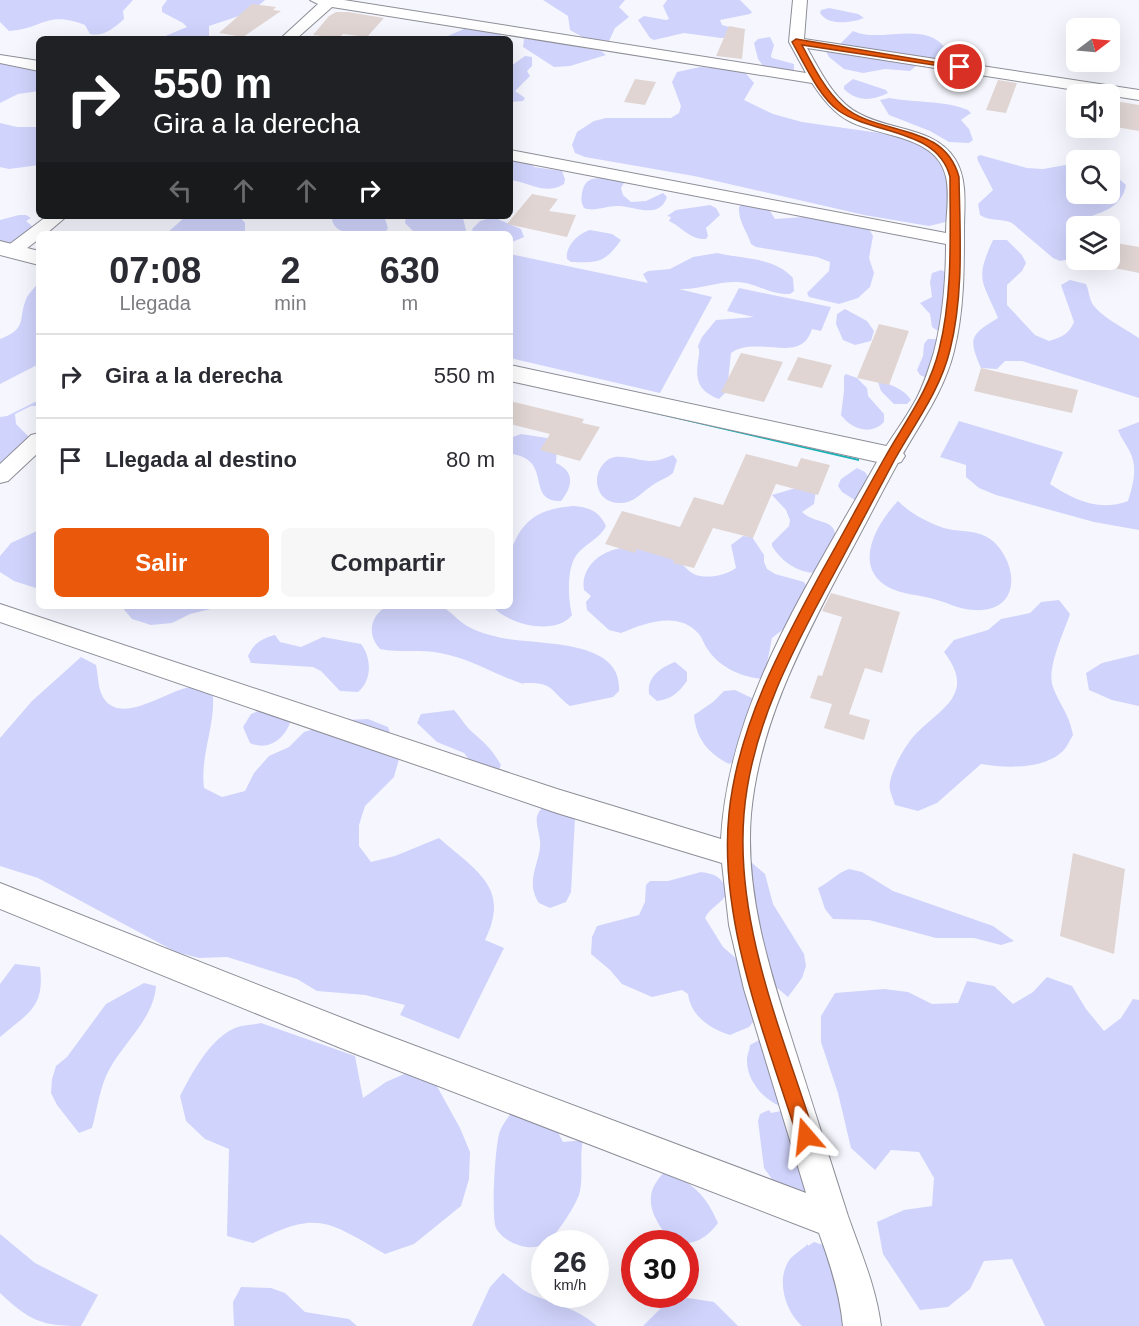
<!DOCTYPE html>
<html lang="es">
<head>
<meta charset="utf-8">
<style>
	body { margin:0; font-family:Helvetica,sans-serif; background:#f7f7f7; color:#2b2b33; height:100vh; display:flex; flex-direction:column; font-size:22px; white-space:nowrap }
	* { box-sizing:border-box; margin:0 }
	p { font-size:20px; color:#7c7c81 }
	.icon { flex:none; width:33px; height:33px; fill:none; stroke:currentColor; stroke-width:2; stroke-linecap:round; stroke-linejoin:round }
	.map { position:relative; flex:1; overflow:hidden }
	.sheet { position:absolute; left:36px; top:231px; width:477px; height:378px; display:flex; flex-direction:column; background:#fff; border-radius:9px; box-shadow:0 6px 24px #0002 }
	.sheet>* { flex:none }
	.guide { position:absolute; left:36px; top:36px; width:477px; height:183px; border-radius:9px; box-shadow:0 6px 24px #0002; background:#202124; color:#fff; overflow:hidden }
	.needle { width:39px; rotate:74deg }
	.controls { position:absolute; left:1066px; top:18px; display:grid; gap:12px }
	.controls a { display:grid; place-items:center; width:54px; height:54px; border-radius:9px; background:#fff; box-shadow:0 6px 24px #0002; font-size:30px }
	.speed { position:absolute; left:531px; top:1230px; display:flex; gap:12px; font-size:30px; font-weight:700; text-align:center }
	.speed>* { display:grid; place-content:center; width:78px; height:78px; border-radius:50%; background:#fff; box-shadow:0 6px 24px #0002; line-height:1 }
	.speed small { font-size:15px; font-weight:400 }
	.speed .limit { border:9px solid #d22; background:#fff; color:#111 }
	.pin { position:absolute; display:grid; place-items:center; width:51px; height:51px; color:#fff; margin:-26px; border:3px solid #fff; border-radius:50%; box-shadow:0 2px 6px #0007 }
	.me { position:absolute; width:66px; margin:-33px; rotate:343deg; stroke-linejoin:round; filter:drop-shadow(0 0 4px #0008) }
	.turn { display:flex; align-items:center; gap:21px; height:126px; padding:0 18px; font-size:27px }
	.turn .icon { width:78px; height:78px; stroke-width:2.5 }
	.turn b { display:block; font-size:42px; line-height:51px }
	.lanes { display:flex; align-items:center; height:57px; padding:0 18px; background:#0003; justify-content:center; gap:30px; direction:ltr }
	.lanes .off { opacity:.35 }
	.eta { display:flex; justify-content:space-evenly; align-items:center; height:102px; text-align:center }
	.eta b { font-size:36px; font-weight:700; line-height:42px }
	.cta { display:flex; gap:12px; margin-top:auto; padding:12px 18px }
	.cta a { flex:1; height:69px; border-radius:9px; background:#ea580c; color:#fff; font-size:24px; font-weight:700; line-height:69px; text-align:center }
	.cta a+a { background:#f7f7f7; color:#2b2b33 }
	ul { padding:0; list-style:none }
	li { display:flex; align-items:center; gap:18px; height:84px; padding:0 18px; border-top:2px solid #e1e1e2 }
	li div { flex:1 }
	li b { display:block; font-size:22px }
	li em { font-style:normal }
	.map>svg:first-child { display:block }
	.green { fill:#d0d3fb }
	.water { fill:#16b1b6 }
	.building { fill:#e0d5d2 }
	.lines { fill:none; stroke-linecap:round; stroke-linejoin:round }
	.minor-casing { stroke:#8d8e97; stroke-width:2 }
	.tertiary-casing { stroke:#8d8e97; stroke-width:2 }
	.minor { fill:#fff; fill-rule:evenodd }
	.tertiary { fill:#fff; fill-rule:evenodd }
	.route { fill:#ea580c; stroke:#983908; stroke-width:1.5 }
</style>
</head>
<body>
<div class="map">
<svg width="1139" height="1326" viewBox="0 0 1139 1326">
	<rect width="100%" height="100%" fill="#f6f7fe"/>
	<path class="green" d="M 0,0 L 133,0 L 123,11 L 124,19 C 114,28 104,37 90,34 L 85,25 C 45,10 44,29 9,31 L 0,22 Z
		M 167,0 L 265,0 L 251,12 L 209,26 L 209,39 L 158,39 L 187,27 L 183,23 L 162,12 L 162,7 Z
		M 543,0 L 625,0 L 619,7 L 629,17 L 615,28 L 609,41 L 586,39 L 570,30 L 568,16 Z
		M 667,0 L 740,0 L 752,12 L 750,14 L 720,20 L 722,25 L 732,28 L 732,37 L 721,38 L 684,33 L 654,40 L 650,38 L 638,20 L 644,16 L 666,20 L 669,19 L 663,6 Z
		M 829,8 L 858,14 L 864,18 C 851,23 828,26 820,13 L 821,10 Z
		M 464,29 L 499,32 L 502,37 L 500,39 L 441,39 Z
		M 853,31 C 880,44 925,19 946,49 L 944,55 L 937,59 L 838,46 Z
		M 770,37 L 774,45 L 771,56 L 772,58 L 794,64 L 794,73 L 767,71 L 758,59 L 754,43 L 758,39 Z
		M 524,39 L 543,40 L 601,51 L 606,55 L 570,66 L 554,67 L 523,47 Z
		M 831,50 L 912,63 L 916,66 L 910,71 L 885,69 L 863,73 L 844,69 L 829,57 L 826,51 Z
		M 0,56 L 39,60 L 39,91 L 18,94 L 0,103 Z
		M 525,56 L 532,57 L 532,66 L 527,71 L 530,76 L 515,91 L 525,98 L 523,101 L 510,102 L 511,66 Z
		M 700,67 L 743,70 L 754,83 L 744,100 L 773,114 L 802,122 L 915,138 L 953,170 L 954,220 L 929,226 L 864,215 L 694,176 L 585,157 L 575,153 L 572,145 L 577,132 L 594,121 L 606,118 L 671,118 L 679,113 L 681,106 L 672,82 L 677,72 Z
		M 853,79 L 886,90 L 888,93 C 872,101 857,102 844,89 L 844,86 Z
		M 889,98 C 915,103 943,100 968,110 L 971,113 L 961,120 L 969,129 L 973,140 L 969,143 L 949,142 L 930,131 L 889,115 L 880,100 Z
		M 0,123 L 17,127 L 39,127 L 39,165 L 9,169 L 0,167 Z
		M 980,155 L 1027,168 L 1043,169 L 1077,163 L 1077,194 L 1110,194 L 1110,175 L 1118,178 L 1126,185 C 1122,209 1099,213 1080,220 L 1080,226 L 1077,226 L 1077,258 L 1060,261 L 1053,258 L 1012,223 C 1001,218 991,222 980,215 L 978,204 L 993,190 L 978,161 L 977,157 Z
		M 510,158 L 530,162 L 534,167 L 562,171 L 565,179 L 564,184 C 545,196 530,182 510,180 Z
		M 613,177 L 625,181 L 621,188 L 623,195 L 631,202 L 646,201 L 663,193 L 667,197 C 659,221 633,205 617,206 C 605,206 595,212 584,208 C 581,202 581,200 582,193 C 586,174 596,180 613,177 Z
		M 744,203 L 768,208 L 775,219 L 804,217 L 868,227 L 873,236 L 869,258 L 874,273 L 870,287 L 858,298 L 839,304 L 809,297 L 807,293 L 829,271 L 830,262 L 817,257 L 756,247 L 751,244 C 747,231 738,221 739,207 Z
		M 710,205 L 716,208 L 720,215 L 706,228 L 708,236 L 706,239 C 690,240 682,227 669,221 L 671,217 L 667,216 L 676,210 Z
		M 19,215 L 26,215 L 31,218 L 26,221 L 40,233 L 39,238 L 0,247 L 0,220 Z
		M 186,216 L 239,216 L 245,223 L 245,234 L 166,234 Z
		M 333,216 L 384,216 L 388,228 L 384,234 C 368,234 337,239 332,220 Z
		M 406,216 L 464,216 L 463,218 L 466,230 L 463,234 L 416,234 L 405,223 Z
		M 493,217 L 521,229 L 524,237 L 510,243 L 510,234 L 474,234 L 472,229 L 480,221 Z
		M 590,230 L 612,234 L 621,240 C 605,263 597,263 571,262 L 567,259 C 565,246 579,233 590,230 Z
		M 993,240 L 1007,240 L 1022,255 L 1026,263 L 1022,271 L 1007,285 L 1007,305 L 1035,335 L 1049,341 C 1062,337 1069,334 1074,322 L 1061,285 L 1070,280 L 1086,284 C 1089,291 1089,297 1092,303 C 1098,315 1127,330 1139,338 L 1139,398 L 1022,361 L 1005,361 L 997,369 L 981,368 C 968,338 970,335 998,318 C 983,281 974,281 993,240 Z
		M 717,253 C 742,259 775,257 793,278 L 794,291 L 790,294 C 769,295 753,281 735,282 C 716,282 698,290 679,289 L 712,297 L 660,393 L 510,358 L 510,254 L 648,283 L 643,274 L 648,271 L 670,269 L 693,257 Z
		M 941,270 L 950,274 L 944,335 L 932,327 L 930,314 L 920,303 L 932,297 L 930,282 L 932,273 Z
		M 39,282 L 39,364 L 0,384 L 0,339 C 29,328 17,319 27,297 C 30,292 35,287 39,282 Z
		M 739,288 L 831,307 L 821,331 L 812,329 C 801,366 757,334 731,353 L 727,391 L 719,399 C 700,391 695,383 698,361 C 699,354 700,352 698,346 L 702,337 L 716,320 L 754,317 L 727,311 Z
		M 845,309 L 867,321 L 874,331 L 871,341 L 855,345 L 843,340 L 836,324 L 837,314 Z
		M 928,339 L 941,339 L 929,379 L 920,375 L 917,370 L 923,356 L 924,344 Z
		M 846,374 L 857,378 L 867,388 L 868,396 L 884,414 L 884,422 C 871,436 851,429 841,415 L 844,391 L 844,376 Z
		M 878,382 C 890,383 905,390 911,400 L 907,404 L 894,404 L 881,391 Z
		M 39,400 L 39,406 L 31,406 L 15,414 L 16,424 L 34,442 L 0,466 L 0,417 L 7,416 Z
		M 959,421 L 1063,452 L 1050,484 C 1074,500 1099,512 1128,501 C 1133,485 1138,468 1130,452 C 1126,444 1121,438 1118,430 L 1139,422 L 1139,530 L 1094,522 L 996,495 L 979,488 L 966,477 L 966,465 L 940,457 Z
		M 521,434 L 547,438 L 557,447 L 556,463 C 576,472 572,487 561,501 C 531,502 545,472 528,460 C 523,456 516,455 510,453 L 510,438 Z
		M 673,455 L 677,460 L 673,473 C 666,479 657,481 650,487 C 640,494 633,504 618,503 C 594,502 590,471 609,459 C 620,453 638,461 650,461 C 658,461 665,458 673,455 Z
		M 857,468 L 865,472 L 869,478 L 858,502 L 842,492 L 838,486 L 841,479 Z
		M 799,487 L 816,491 L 814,504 L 802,512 C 809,519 819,520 828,524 C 847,534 823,561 816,573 C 798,573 781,561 772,546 L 772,543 L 789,526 L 790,520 L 786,510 L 772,495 Z
		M 898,501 C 910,513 925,521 941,527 C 960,534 980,527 996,544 C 1020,570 1018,613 974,610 C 959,610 945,601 930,598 C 918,595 902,594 890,588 C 851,568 876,524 898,501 Z
		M 573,506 C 589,507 599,511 606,526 C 600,538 587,543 578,553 C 566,567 568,598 572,615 C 556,636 508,625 492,606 L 510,606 C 510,592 506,566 510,554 C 521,520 538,509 573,506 Z
		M 39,530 L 39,589 L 14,581 L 0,572 L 0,556 L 11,543 Z
		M 743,536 L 752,537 L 764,555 L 764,562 L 767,569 L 775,574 L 804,582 L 808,589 L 791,623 L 772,638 L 764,679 C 744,678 720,668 708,650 C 704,645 703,639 699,634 C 679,610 644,623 621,633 L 609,630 L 587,610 L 586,602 L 591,596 L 584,590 C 582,579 586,569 594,561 C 613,542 652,544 674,557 C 681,562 688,572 696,575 C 709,579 726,575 736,568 L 731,545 Z
		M 1059,600 L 1070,614 C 1064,632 1046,669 1053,687 C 1060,706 1069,713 1073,735 C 1070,740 1067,747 1063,751 C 1043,770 1006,768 981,764 L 937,803 L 918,811 L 895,805 C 893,798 888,789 890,782 C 893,768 903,749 913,737 C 938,709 978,696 944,652 L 954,640 L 988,630 L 1001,619 L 1030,613 L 1041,602 Z
		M 121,606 L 223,606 L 190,614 L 172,623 L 151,625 L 132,619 Z
		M 387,606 C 403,606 422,603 438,606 C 446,607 454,616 460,621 C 471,630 485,634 498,637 C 532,646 623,636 619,691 L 613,697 L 570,706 C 548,689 555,682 522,683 L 526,685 C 497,676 470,658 440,653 C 420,649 399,653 380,649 C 366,634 371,615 387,606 Z
		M 275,635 L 280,642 L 301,647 L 323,637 L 361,644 C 372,658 372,681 358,692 L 340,691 L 321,671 L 313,667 L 251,663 L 248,656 C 254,643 261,639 275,635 Z
		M 1139,654 L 1139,706 L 1112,700 L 1089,690 L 1086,673 L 1102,663 Z
		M 81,657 L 96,665 C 98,674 98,685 101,693 C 118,733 173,684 196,687 C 201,688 208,693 213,696 C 215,727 200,756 204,788 L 222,797 L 245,791 L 254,773 L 269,756 L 289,747 L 304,732 L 346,720 L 368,719 L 388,727 L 399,759 L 394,777 L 365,806 L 359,825 L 359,846 L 371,862 L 395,856 L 439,838 C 476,871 511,887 485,940 L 504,948 L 459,1039 L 400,1015 L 405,1005 L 365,995 L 317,991 L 297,979 L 227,957 L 199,958 L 176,952 L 38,878 L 0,866 L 0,738 L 32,701 Z
		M 675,662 L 687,672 L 687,681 C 678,693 672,699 657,701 L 649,694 C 647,677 660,668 675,662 Z
		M 735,690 L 754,699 L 738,759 L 729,764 C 708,753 696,739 694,715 L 713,702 L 724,691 Z
		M 266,708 L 291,719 C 287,737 269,752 250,743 L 243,727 L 251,714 Z
		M 454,710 C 460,716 463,723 469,729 C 484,743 490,746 501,765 L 497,774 L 477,770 L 464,753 L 437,742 L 417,723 L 421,714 Z
		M 546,806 L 575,818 L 571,892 L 566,902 L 550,908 L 539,903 C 526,883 537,868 540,848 C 542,832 528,815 546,806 Z
		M 751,862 L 765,874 L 773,904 L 804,954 L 806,966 L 802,978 L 788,997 L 776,987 L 745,915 Z
		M 849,869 L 862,872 L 893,891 L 993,926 L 1014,941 L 1001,945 L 974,938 L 936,938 L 869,920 L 833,919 L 825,909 L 818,888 C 830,882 837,873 849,869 Z
		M 701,872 C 716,874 724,878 727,893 C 722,904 710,907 705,918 L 723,947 L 738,960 L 762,1011 L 749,1027 L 730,1035 C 710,1029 691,1016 688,994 L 682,990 L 652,997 L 622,984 L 610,970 L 591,954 L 592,937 L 597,926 L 639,915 L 645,902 L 646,885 L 650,881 L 668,881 Z
		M 15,964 L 40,967 C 45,1008 28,1013 0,1037 L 0,984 Z
		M 1047,977 L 1072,986 L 1086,1009 L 1104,1031 L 1121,1018 L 1133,999 L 1139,1000 L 1139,1326 L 1045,1326 L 1012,1259 L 984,1261 L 970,1289 L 948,1307 L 920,1310 L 883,1254 L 877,1222 L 904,1210 L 932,1206 L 934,1178 L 919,1152 L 891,1150 L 875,1170 L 851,1148 L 838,1093 L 821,1042 L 821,1016 L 835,993 L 884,989 L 908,992 L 932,1004 L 958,1003 L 967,981 L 994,986 L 1013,1004 L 1033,992 Z
		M 144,983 L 156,986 C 154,1018 124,1042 109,1070 C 100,1086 97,1110 92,1128 L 79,1133 L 57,1105 L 51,1093 L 52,1079 L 56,1066 L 67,1057 L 106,1004 Z
		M 261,1023 L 355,1056 L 363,1098 L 386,1082 L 411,1071 L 434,1081 L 460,1128 L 470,1152 L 469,1179 L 461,1206 L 414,1244 L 385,1254 C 326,1220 317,1210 253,1243 L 227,1236 L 229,1149 L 205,1139 L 186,1121 L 180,1096 C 191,1075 209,1040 233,1029 C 240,1025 252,1025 261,1023 Z
		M 765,1037 C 783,1051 807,1063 806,1089 L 783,1107 C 764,1101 746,1080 747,1059 C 747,1054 750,1050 750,1045 Z
		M 515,1108 L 550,1117 L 563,1142 L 583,1140 C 579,1158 584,1178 579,1195 C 574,1208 556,1237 544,1244 C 529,1253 503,1242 496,1228 C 491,1218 495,1143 500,1131 C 503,1123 510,1115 515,1108 Z
		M 790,1109 L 814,1198 L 779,1189 L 764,1168 L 758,1121 L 760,1114 L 769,1110 L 771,1113 Z
		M 665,1171 C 692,1182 706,1195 718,1223 C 698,1250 671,1251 656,1219 C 652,1212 650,1203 651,1196 C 652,1186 659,1178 665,1171 Z
		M 0,1234 L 35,1263 L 98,1295 L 81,1326 C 41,1326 30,1321 0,1293 Z
		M 814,1242 L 835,1249 L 860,1326 L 802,1326 C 786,1312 777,1283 787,1264 C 791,1255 801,1251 808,1244 L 808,1246 Z
		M 503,1273 C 511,1279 520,1289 529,1293 C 554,1305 576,1307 597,1326 L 472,1326 L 490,1287 Z
		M 241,1287 L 271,1288 L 285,1293 L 305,1312 L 349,1319 L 357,1326 L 234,1326 L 233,1302 Z
		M 681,1297 L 714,1302 L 738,1326 L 643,1326 L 667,1302 Z"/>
	<path class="water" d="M 510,380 L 859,459 L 859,461 Z"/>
	<path class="building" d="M 252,4 L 276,7 L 273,10 L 281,11 L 243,37 L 219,33 Z
		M 336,12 L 348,12 L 384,18 L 367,37 L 343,34 L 339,38 L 313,35 L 329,16 Z
		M 729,26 L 745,29 L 742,59 L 716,56 Z
		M 635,79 L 656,82 L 645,105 L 624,102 Z
		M 998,80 L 1017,83 L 1006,113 L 986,110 Z
		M 1115,101 L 1139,105 L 1139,131 L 1110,126 Z
		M 532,194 L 558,199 L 549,211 L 576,215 L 567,237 L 507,224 Z
		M 1110,242 L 1139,247 L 1139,273 L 1110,267 Z
		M 879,324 L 909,331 L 889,385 L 857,378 Z
		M 741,353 L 783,362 L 764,402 L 721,392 Z
		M 798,357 L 832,365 L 822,388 L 787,380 Z
		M 981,368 L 1078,390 L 1072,413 L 974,391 Z
		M 510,401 L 584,419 L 582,423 L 600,427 L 580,461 L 540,450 L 550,434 L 510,424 Z
		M 746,454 L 797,467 L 801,458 L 830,465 L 818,495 L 776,484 L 753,538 L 713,528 L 694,568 L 673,563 L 674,560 L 637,549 L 635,553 L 605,544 L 622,511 L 680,527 L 694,497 L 723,505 Z
		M 831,593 L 900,612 L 882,673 L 865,668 L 849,714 L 870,720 L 864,740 L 824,728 L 832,704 L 810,698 L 818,675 L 822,676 L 842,617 L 822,611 Z
		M 1073,853 L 1125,869 L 1114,954 L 1060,936 Z"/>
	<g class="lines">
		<g class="minor-casing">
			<path id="minor" d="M 310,0 L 344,0 L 806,73 L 789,42 L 793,0 L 807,0 L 804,39 L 1139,90 L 1139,100 L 807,48 C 821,72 834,101 860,114 C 891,131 935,127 955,159 C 968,180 964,206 964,229 C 964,270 964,311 954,351 C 944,392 920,423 900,459 C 879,497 860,535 839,573 C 799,649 759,727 751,814 C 744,898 773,980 798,1059 C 815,1111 831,1164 848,1216 C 861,1253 876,1287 881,1326 L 843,1326 C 840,1294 830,1263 819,1233 L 353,1053 L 0,909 L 0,883 L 365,1027 L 806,1193 L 744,989 L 729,925 L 722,863 L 557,813 L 0,622 L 0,604 L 557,789 L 721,839 C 729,699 812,579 878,460 C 889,440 903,423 914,403 C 923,388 929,368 934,352 C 943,317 946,279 946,244 L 510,160 L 510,150 L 946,233 C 946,216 950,194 946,177 C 938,136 881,137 851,122 C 834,114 822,98 812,83 L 332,7 L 296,39 L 280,39 L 318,4 Z
				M 0,55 L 39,61 L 39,71 L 0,63 Z
				M 47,216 L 67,216 L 46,234 L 39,234 L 39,239 L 18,255 L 6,255 L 3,251 L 6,247 Z
				M 39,433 L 39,452 L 8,481 L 0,483 L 0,464 L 31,435 Z"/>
		</g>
		<g class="tertiary-casing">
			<path id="tertiary" d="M 0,241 L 39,251 L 39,265 L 0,255 Z
				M 510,365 L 891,447 L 901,450 L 905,456 L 901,462 L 891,465 L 510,381 Z"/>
		</g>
		<use href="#minor" class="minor"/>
		<use href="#tertiary" class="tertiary"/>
	</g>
	<path class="route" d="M 796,39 L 964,67 L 960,69 L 802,45 C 813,66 825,90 843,106 C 879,137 944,121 959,177 C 960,235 964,294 950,350 C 940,391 915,423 895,459 C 875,496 855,534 835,572 C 794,647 751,727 744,814 C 735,924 782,1033 815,1136 L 812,1142 L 806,1145 L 799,1142 L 797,1136 C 765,1035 718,920 729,813 C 738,726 781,646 822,571 C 843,534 863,496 884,459 C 904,423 929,391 939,350 C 953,294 950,235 950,177 C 938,129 874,135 839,111 C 819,97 804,63 792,42 Z"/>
</svg>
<div class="controls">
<a><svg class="needle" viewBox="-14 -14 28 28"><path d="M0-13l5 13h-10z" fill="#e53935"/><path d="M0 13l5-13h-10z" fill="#7c7c81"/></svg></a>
<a><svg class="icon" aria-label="sound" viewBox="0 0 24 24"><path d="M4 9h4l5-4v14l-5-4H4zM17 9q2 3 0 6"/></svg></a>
<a><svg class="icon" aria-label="search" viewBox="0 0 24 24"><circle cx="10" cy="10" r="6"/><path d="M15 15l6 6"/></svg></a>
<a><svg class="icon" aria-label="layers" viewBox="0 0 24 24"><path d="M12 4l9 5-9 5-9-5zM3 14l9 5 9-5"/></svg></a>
</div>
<div class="speed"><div>26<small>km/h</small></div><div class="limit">30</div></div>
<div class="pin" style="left:960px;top:67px;background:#d93025"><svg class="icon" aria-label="arrive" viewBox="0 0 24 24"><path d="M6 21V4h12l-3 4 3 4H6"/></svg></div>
<svg class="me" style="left:806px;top:1136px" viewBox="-20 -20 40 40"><path d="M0-17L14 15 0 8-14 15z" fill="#ea580c" stroke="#fff" stroke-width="4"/></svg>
<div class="guide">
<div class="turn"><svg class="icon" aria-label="right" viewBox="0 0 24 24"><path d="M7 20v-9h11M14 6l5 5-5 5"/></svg><div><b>550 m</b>Gira a la derecha</div></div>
<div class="lanes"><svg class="icon off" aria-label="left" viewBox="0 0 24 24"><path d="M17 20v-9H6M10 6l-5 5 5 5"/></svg><svg class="icon off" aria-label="ahead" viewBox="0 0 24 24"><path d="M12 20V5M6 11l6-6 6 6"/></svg><svg class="icon off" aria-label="ahead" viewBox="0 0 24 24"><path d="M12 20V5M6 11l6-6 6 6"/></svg><svg class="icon" aria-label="right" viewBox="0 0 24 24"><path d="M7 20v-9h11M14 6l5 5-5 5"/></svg></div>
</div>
<section class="sheet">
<div class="eta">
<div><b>07:08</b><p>Llegada</p></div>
<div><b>2</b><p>min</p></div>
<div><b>630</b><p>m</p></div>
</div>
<ul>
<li><svg class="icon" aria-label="right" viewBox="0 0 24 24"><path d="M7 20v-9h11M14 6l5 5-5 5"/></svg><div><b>Gira a la derecha</b></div><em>550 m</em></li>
<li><svg class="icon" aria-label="arrive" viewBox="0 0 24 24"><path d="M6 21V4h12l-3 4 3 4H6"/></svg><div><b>Llegada al destino</b></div><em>80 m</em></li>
</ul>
<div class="cta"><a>Salir</a><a>Compartir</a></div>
</section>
</div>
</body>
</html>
